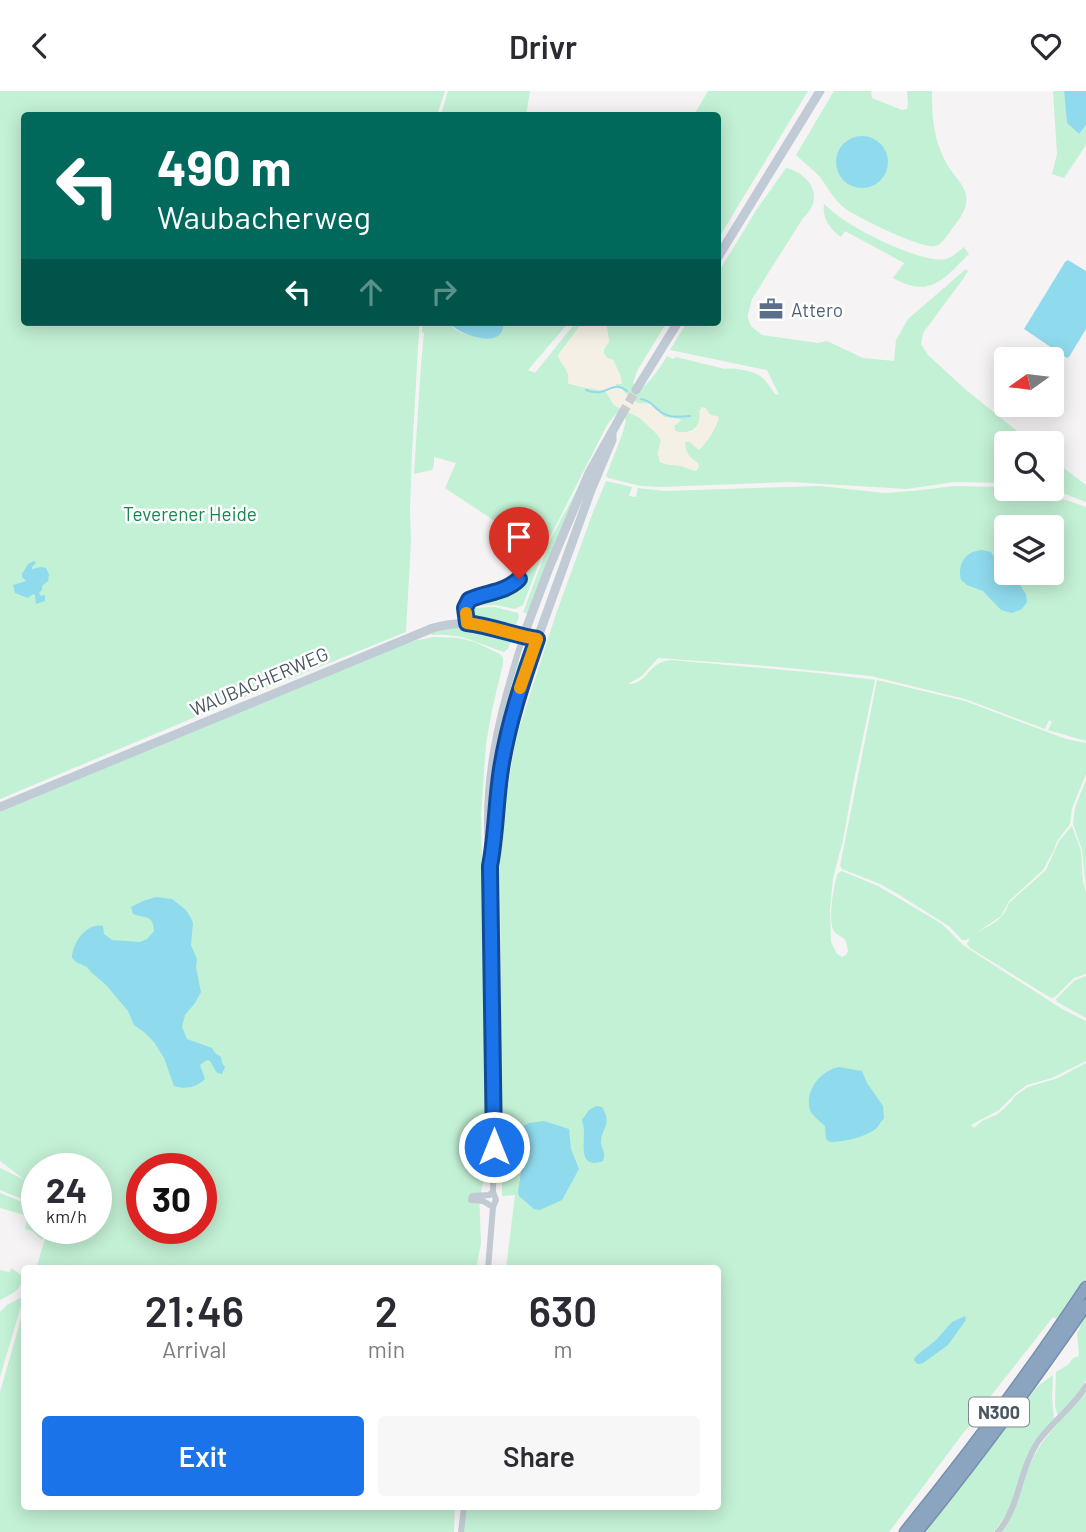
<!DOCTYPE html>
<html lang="en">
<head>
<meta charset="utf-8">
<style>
	body { margin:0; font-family:Barlow,sans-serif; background:#f7f7f7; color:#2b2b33; height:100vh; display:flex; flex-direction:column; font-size:26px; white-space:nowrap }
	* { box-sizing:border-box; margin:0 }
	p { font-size:23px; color:#7c7c81 }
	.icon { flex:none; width:38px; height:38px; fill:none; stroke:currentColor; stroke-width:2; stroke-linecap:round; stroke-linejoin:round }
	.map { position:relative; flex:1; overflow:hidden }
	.side { position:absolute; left:21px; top:1174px; width:700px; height:245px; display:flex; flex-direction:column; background:#fff; border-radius:7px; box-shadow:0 4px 18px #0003 }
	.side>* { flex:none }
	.top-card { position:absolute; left:21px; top:21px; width:700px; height:214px; border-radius:7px; box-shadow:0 4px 18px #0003; background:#00695c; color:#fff; overflow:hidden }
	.needle { width:46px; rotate:256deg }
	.controls { position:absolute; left:994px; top:256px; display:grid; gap:14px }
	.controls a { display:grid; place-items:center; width:70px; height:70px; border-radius:7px; background:#fff; box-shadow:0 4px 18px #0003; font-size:35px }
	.speed { position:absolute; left:21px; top:1062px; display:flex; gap:14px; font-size:35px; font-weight:700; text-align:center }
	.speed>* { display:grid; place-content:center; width:91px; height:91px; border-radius:50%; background:#fff; box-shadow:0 4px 18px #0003; line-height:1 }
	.speed small { font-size:18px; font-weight:400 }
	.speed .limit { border:10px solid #d22; background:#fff; color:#111 }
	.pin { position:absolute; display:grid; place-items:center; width:60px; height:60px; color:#fff; margin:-72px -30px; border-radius:50% 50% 50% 0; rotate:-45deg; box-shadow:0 0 7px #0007 }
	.pin .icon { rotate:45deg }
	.me { position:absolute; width:77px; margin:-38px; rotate:0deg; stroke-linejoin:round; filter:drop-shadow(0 0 5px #0008) }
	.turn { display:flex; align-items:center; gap:24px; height:147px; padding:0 21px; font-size:32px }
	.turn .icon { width:91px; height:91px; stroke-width:2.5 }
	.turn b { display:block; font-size:49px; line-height:60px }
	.lanes { display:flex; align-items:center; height:66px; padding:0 21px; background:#0003; justify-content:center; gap:35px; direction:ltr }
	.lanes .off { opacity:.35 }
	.eta { display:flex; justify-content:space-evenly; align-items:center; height:119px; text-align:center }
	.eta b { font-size:42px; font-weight:600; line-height:49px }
	.primary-button { display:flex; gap:14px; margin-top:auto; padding:14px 21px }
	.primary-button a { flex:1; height:80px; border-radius:7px; background:#1a73e8; color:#fff; font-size:28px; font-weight:600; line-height:80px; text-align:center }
	.primary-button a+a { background:#f7f7f7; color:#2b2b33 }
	header { display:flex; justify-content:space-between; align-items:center; height:91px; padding:0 21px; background:#fff; font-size:32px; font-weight:600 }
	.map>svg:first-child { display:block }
	.green { fill:#c3f1d5; fill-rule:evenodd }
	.sand { fill:#f5f0e5 }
	.water { fill:#90daee }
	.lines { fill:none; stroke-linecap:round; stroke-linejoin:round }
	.stream { stroke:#90daee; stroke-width:2 }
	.secondary-tunnel { stroke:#caccce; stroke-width:9; stroke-dasharray:9 4.5; stroke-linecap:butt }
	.highway-casing { stroke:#7690ad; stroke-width:13 }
	.street { stroke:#c1cad2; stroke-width:6 }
	.secondary { stroke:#c1cbd6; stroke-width:9 }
	.highway { stroke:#8ba5c1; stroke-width:10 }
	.route-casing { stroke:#114b97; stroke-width:18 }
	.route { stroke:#1a73e8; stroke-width:12 }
	.slow { stroke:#f59e0b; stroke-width:12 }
	.labels { text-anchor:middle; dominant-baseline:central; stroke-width:5; stroke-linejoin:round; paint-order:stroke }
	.shield { fill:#fff; stroke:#808990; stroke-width:2 }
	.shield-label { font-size:18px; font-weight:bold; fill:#4a5661 }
	.service-label { font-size:19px; fill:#4e5e75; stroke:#fff; text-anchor:start }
	.park-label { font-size:19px; fill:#17864f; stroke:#fff }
	.street-label { font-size:19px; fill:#4a5661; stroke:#fff }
</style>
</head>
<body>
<header><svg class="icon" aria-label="back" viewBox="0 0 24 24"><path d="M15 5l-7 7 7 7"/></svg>Drivr<svg class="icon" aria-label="heart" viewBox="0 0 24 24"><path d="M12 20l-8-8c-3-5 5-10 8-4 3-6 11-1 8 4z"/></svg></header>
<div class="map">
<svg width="1086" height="1441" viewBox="0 0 1086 1441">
	<rect width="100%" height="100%" fill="#f5f3f3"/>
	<path class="green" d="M 0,0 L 445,0 L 437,24 L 24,24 L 24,231 L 419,231 L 419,240 L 412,362 L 410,419 L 411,450 L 406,541 L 193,627 L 0,708 Z
		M 448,0 L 530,0 L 526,24 L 441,24 Z
		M 708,0 L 808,0 L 718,148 L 718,24 L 694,24 Z
		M 834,0 L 871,0 L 872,7 L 902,19 L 907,18 L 908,13 L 907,0 L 932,0 C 932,31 934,50 949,77 C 955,85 964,94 966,104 C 969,118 957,131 949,142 C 944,148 942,154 934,155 C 922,158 853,125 842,115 C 833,107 827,95 820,86 C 813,78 803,71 796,64 Z
		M 1053,0 L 1064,0 L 1067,32 L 1079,43 L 1086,34 L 1086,54 L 1064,87 L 1052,83 L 1057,63 Z
		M 786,77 C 811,83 825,108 803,127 L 752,208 L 748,223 L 748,227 L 751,235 L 762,244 L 818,252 L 827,250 L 863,267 L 894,270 L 896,249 L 908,228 L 966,178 L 968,180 L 963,188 L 923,242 L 921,253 L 928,264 L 965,298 L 1032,352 L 1006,352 L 1006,392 L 954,391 L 907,398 L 790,391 L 660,396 L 641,395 L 608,387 L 606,385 L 622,344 L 626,330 L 624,325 L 616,323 L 607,334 L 546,454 L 523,514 L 515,518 L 495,514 L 469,515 C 478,504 496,502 510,499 L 542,453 L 517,436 L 513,442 L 445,397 L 456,372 L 434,366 L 434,374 L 432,379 L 414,383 L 421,273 L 424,242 L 422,241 L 422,231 L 448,231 C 462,249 481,245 501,242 L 505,231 L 569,231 L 528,279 L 535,282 L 576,231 L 583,231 L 558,264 C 560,274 571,278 568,292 C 576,295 595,299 605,299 L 614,314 L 640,327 L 657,343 L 661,349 L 658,362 L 660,371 C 668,375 675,373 684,376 L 694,369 C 687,366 685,359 685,351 L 690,351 L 698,358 C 706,353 718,335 717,325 L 712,325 L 707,321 L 699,319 C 703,336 690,345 675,340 L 674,334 L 680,328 L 664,326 L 650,313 L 638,312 L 629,306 L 620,296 L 616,295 L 616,293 L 622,293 L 620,284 L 613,269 L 607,267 L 604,263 L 604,258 L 609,251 L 606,231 L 667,231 L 637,280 L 633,292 L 641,298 C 652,289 659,278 667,265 L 673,268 L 676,266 L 725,278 C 731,277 736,278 743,279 C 761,282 765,288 775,303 L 779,304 L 767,279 L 670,259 L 687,231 L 718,231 L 718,182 L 757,118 Z
		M 824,113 C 830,118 835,123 841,127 C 860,141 923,173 946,168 C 953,166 958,161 964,156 L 969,163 C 943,188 931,208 893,187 L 904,172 L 845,140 L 841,146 C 830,138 822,127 824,113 Z
		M 1052,368 L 1086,394 L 1086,411 L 1050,397 L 1052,397 Z
		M 585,384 L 528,523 L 523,521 L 551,447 Z
		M 606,390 L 632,396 L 629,405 L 636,406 L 638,397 L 665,400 L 820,395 L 884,402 L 913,400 L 954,395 L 1000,396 L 1037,399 L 1053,407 L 1066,409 L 1086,416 L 1086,650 L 1048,639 L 1052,631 L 1049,629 L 1045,638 L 965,608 L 871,585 L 756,574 L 658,567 L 642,585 L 628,593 C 649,593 647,571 671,569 L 818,582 L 875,589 L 853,694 L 843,749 L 833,787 L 830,818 L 831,851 L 837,863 L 842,866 L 846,864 L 848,860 C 847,856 847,852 845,849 C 841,844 835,844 833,838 C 828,828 834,792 838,782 L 842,780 L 878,795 L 942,833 L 963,854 L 972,860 L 1062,918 L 1086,930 L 1086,970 L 1052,987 L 1027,994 L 1016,1002 L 999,1019 L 971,1034 L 974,1037 L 982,1030 L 998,1023 L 1010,1012 L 1015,1005 L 1028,996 L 1058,987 L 1086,972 L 1086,1188 L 1059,1229 L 1053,1226 L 990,1306 L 992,1310 L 964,1341 L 889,1441 L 463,1441 L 466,1416 L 718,1416 L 718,1178 L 506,1178 L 515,1104 L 502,1105 L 500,770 L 502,732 L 516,647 L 556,523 L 593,421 ZM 1006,436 L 1052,436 L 1052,481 L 1006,481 Z
		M 495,516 L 518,522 L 519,526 L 516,534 L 477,527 L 472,525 L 469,521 L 469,517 L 471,517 Z
		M 458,537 C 476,538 496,541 511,550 L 508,558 L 504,561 C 476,552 463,542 432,544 L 432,541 Z
		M 434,546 L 459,547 L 475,551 L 500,563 L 503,567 L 503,573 L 492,619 L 486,653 L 481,724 L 484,848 L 486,1050 L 485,1081 L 481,1102 L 479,1102 L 481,1152 L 476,1178 L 36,1178 L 48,1138 L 96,1138 L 96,1078 L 37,1078 L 37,1114 L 0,1099 L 0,1077 L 25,1089 L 0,1070 L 0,721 L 408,551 ZM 142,1078 L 201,1078 L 201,1138 L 142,1138 Z
		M 517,569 L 523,572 L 507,624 L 500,656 L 490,751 C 490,713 492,675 499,638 C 504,615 511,592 517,569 Z
		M 531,574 L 535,576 C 519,627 507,676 500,730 C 499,676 516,625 531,574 Z
		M 877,589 L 965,610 L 1066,648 L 1086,652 L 1086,683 L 1072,717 L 1070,733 L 1057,750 L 1054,759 L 1043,779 L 1009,810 L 1001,825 L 976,842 C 991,833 1002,831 1009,812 L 1046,779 L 1059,750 L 1072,735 L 1081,760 L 1083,791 L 1086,801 L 1086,883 L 1074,887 L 1055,906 L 1051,907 L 970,857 L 967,853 L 970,847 L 966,849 L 962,849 L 950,836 L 898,803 L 880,793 L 842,778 L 840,775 Z
		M 1086,689 L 1086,798 L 1082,759 L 1073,733 L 1075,717 Z
		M 1086,885 L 1086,927 L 1057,911 L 1056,908 L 1075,889 Z
		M 0,1102 L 37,1117 L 37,1138 L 45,1138 L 42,1149 L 32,1140 L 25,1138 L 28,1125 L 0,1117 Z
		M 11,1177 L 21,1184 C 25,1198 11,1203 0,1209 L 0,1179 L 10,1181 Z
		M 24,1205 L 0,1286 L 0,1221 L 7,1214 Z
		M 24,1217 L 24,1416 L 455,1416 L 454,1441 L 0,1441 L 0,1301 Z
		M 1086,1224 L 1086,1289 L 1076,1305 L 1058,1325 L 1055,1315 L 1056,1281 L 1069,1273 L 1073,1267 L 1079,1265 L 1077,1242 C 1082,1237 1080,1229 1086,1224 Z
		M 1053,1284 L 1052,1307 L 1054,1329 L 1044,1339 L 1009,1419 L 994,1441 L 926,1441 L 955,1400 L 1037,1296 Z
		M 1086,1301 L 1086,1441 L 1002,1441 C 1020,1416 1021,1392 1034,1365 C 1046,1341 1069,1323 1086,1301 Z"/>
	<path class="sand" d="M 583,231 L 606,231 L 609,251 L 604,258 L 604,263 L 607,267 L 613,269 L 620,284 L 622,293 L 616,293 L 616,295 L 638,312 L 650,313 L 664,326 L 682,329 L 674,335 L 675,340 L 682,342 L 695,339 L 700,329 L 701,316 L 706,317 L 710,324 L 717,325 L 719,327 C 716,337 707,352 699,359 L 690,351 L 685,351 C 685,363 690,366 698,372 L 699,376 L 696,380 C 690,379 687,377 681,375 C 673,373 667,374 660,371 L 658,362 L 661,349 L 657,343 L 640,327 L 614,314 L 605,299 C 596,299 575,295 568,292 C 571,278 560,274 558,264 Z"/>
	<path class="water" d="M 1064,0 L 1086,0 L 1086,34 L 1079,43 L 1067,32 Z
		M836 71a26 26 0 1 1 52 0a26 26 0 1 1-52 0Z
		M 1068,169 L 1086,180 L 1086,238 L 1069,266 L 1067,267 L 1024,238 L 1065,171 Z
		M 448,231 L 505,231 C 503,235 503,239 501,242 C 491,256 456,241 448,231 Z
		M 982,459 L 991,461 L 1002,480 L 1016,488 L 1026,503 L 1027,511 L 1022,518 L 1012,522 L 1001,519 L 983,500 L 967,494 L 961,489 C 957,473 965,460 982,459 Z
		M 34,470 L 36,472 L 32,476 L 32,478 L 41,476 L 46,477 L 49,483 L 48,490 L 42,495 L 42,499 L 39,502 L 41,505 L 45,504 L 45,510 L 36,513 L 35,504 L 33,503 L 28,507 L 15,502 L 13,494 L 26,490 L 22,486 L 22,483 L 28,473 Z
		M 156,806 L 172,808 L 186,819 L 191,827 L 193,832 L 191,854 L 197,868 L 196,876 L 201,901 L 195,912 L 185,924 L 182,936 L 187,948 L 212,957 L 215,962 L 221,966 L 222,972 L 225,976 L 222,983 L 217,982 L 210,970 L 207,969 L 200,974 L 205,988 C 197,996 186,999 174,995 L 164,967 L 154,951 L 144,941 L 134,934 L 128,920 L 106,894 L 91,881 L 87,876 L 76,871 L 72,867 C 72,852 87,831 103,835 L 104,843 L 112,849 L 140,851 L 147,848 L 154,840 C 153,823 146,828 133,823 L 131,816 L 143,810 Z
		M 839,976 L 862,980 L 867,992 L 883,1015 L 884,1027 C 883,1028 878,1035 877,1037 C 866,1046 844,1051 830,1051 L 826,1048 L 825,1035 C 820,1030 813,1026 810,1019 C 804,1000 821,979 839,976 Z
		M 596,1015 L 602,1016 C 613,1034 601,1037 601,1052 C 602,1060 606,1060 603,1070 C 579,1079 584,1055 584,1041 C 584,1037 583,1033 582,1029 L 589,1019 Z
		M 544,1030 L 569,1038 L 571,1058 L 579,1078 L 562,1109 L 540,1119 L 534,1118 L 519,1105 L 518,1101 L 525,1057 L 524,1035 L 529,1032 Z
		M 965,1225 L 966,1229 L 948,1254 L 923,1272 C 919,1274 915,1273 914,1268 L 916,1265 L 936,1249 L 952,1231 Z"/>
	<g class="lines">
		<path class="stream" d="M 586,299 C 608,308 611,287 627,300
			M 641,308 C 652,310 652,315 661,321 C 669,327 680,326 690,325"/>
		<path class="secondary-tunnel" d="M 622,323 L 636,299"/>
		<g class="highway-casing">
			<path id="highway" d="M 905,1441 C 969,1362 1030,1281 1086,1196
				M 917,1441 C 977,1368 1032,1292 1086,1214"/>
		</g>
		<path class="street" d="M 467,532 L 465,517 L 469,509 C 479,504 490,503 501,500 C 521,494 531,469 540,452
			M 491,769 C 496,739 496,709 501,678 C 508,634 522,591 537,549
			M 493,1101 L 489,1104 L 472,1105 L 471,1109 L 483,1110 L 493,1116
			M 488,1178 L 493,1116 L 496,1109 L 493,1101 L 494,1033 L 490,775 C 479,697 499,619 523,546
			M 461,1441 L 464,1416
			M 998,1441 C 1020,1415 1019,1380 1037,1352 C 1051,1331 1073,1317 1086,1295"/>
		<path class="secondary" d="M 718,166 L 820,0
			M 636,299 L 678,231
			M 523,546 L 549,477 L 589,382 L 622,323
			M 0,716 L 433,537 C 478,525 495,541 537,549 L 591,399 L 612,349 L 612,343"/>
		<use href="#highway" class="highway"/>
	</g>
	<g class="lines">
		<g class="route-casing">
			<path id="route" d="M 494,1056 L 490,775 C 496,743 496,710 501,678 C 508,633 522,591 537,548 C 513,544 491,535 467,532 L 465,517 L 469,509 C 486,501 505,502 519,488"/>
		</g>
		<use href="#route" class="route"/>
		<path class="slow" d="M 466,522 L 467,532 C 491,535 513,544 537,548 L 520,597"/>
	</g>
	<defs>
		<g id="office-bare" transform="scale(1.89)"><path d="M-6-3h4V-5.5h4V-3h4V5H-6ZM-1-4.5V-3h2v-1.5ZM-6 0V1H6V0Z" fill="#5c6f8a" stroke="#fff" stroke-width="2.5" paint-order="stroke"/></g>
	</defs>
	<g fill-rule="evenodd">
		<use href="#office-bare" x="771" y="218"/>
	</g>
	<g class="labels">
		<rect class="shield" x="969" y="1306.5" width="60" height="29" rx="5"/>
		<g class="shield-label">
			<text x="999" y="1321">N300</text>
		</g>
		<g class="service-label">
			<text x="791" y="218">Attero</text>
		</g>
		<g class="park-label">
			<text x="190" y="422">Teverener Heide</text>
		</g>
		<g class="street-label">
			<text transform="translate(259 590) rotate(-23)">WAUBACHERWEG</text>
		</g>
	</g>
</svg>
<div class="controls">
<a><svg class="needle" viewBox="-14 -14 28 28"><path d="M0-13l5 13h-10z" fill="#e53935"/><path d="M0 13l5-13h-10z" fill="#7c7c81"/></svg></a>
<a><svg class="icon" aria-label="search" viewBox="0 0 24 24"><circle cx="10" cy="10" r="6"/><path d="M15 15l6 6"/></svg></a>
<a><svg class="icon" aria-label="layers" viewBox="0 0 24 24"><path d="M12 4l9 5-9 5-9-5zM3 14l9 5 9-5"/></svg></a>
</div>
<div class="speed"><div>24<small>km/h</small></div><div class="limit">30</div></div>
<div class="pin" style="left:519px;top:488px;background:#d93025"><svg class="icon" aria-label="arrive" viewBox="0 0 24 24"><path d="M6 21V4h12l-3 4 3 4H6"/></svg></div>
<svg class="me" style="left:494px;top:1056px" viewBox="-20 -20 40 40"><circle r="17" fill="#1a73e8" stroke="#fff" stroke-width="3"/><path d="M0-11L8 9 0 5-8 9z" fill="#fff"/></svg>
<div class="top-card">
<div class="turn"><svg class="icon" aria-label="left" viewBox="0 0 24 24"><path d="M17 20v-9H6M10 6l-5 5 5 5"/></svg><div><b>490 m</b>Waubacherweg</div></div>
<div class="lanes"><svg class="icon" aria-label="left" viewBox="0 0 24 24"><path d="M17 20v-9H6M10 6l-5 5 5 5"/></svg><svg class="icon off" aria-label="ahead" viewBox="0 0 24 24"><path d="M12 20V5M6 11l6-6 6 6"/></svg><svg class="icon off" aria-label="right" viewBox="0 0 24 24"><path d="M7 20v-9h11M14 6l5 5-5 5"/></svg></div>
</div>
<section class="side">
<div class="eta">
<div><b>21:46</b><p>Arrival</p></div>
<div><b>2</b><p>min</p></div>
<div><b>630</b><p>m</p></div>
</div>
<div class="primary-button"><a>Exit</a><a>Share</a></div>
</section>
</div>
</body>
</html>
